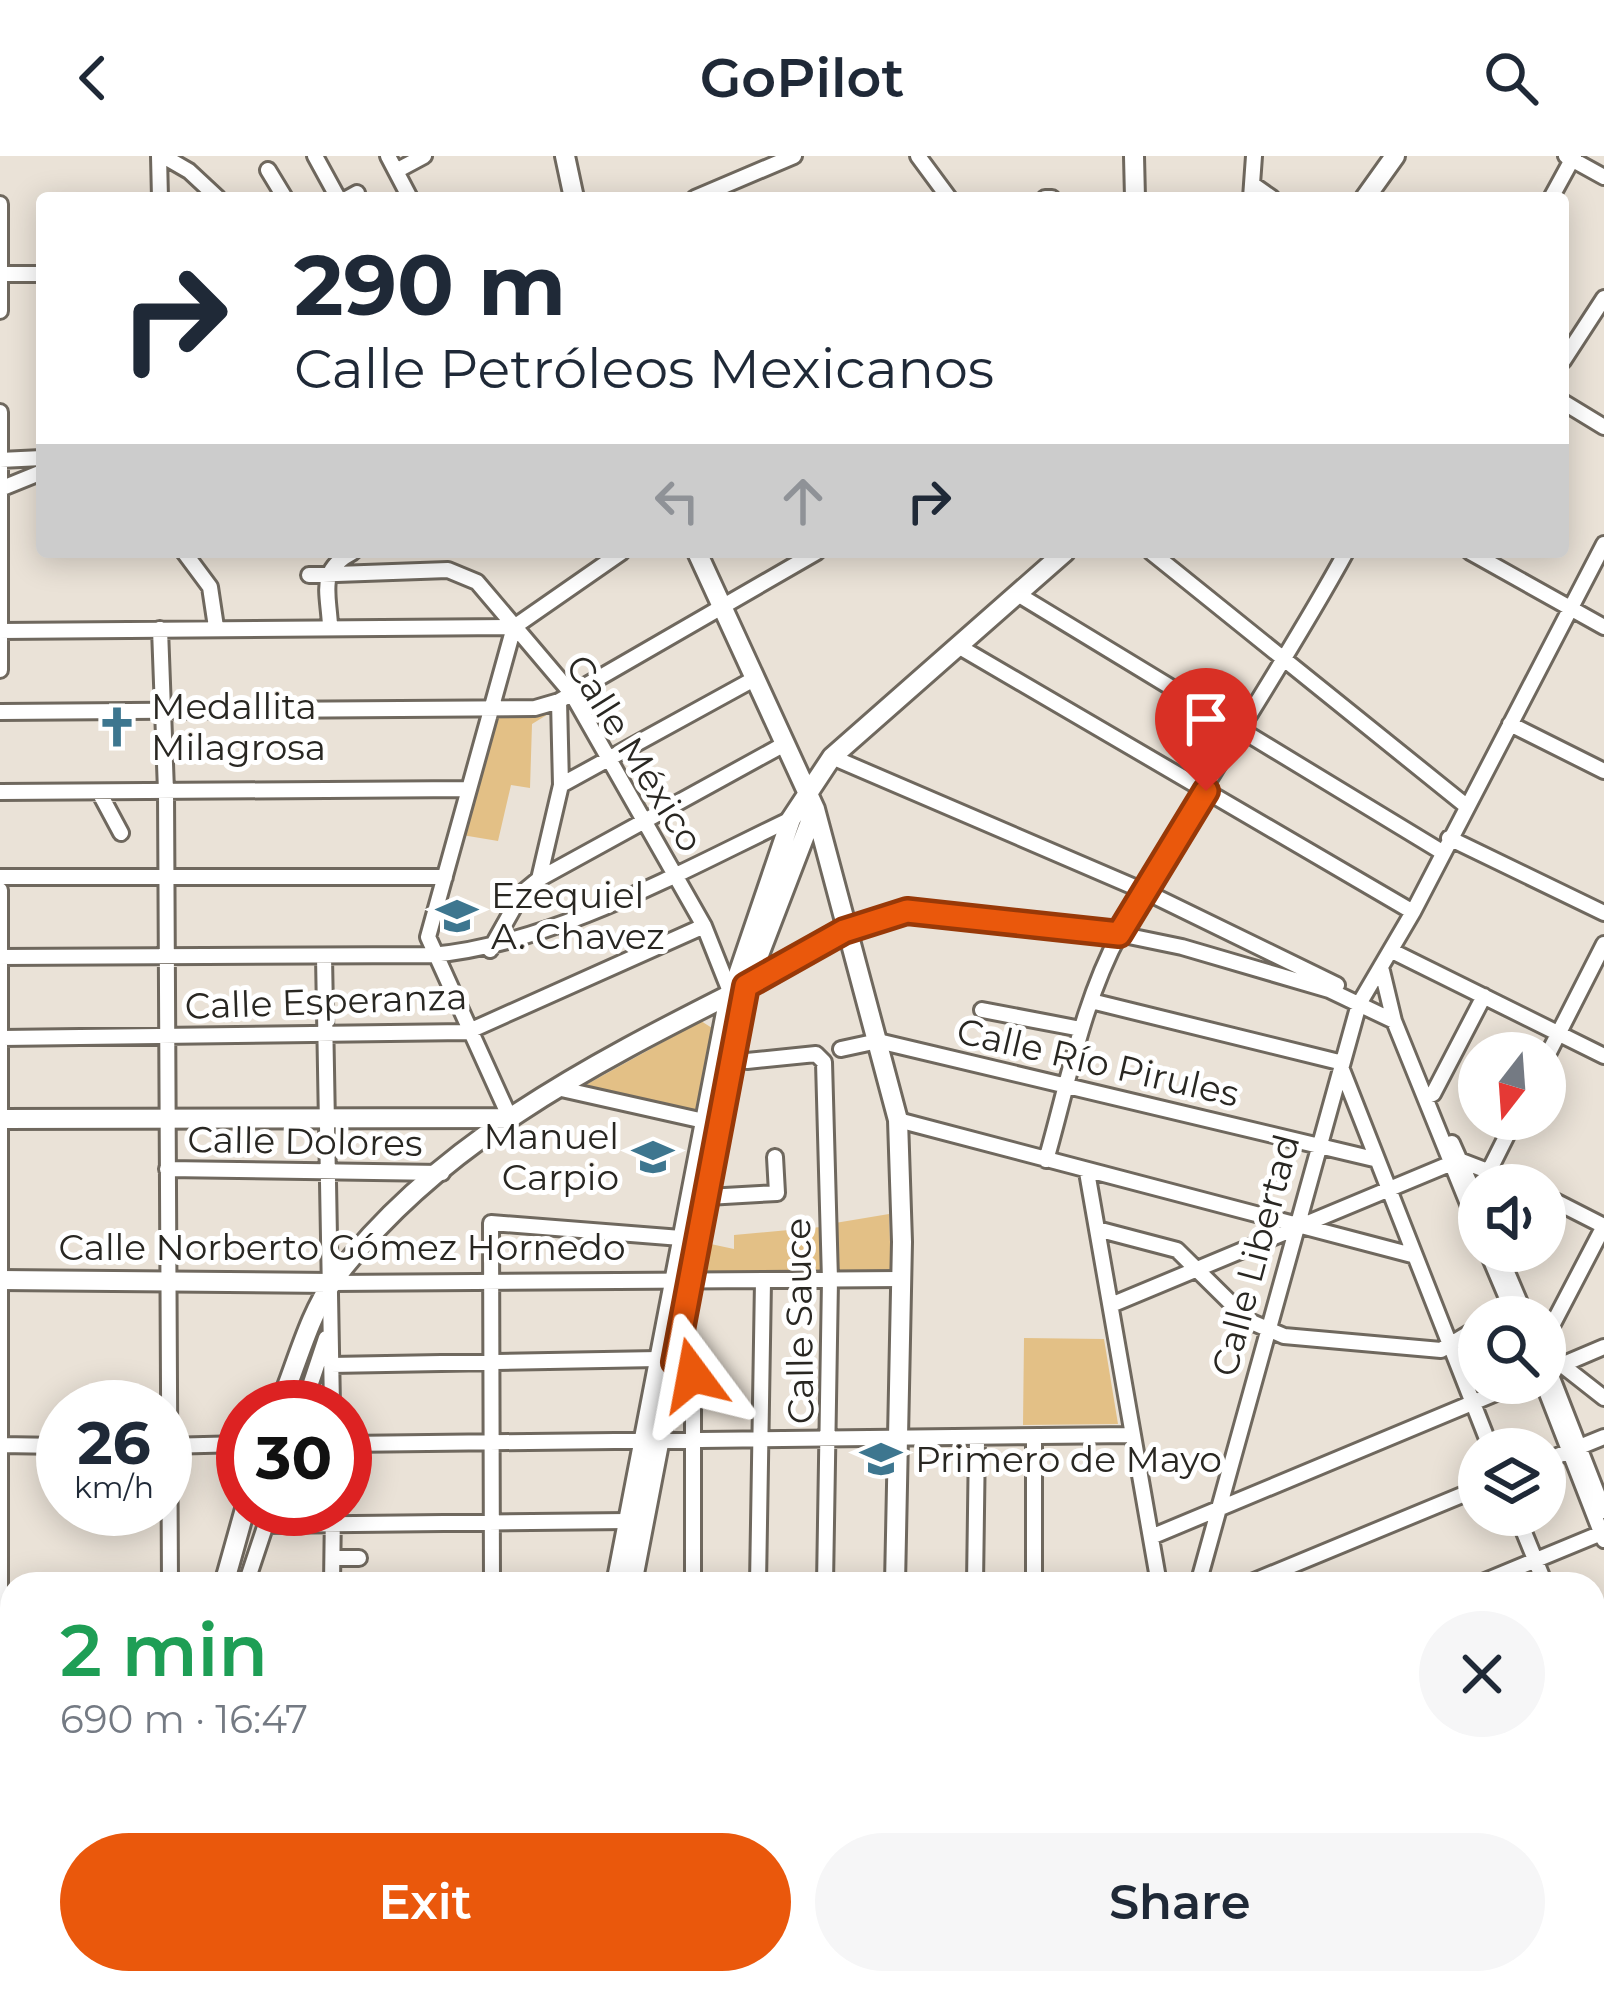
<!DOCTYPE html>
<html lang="en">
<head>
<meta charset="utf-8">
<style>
	body { margin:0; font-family:Montserrat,sans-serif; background:#f6f6f7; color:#1f2937; height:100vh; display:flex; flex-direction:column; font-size:45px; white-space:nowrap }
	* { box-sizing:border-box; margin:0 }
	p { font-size:39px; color:#747a83 }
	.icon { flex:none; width:66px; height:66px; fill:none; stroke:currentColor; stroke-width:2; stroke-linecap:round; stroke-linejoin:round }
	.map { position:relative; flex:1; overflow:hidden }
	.sheet { position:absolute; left:0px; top:1416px; width:1605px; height:423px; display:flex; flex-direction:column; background:#fff; border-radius:36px 36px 0 0; box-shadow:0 6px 30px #0003 }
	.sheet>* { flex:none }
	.banner { position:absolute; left:36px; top:36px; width:1533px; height:366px; border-radius:12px; box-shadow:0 6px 30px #0003; background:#fff; color:#1f2937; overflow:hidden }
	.needle { width:78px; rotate:197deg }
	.controls { position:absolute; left:1458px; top:876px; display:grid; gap:24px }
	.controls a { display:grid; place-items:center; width:108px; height:108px; border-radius:50%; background:#fff; box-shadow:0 6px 30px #0003; font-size:60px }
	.speed { position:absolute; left:36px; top:1224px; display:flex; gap:24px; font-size:60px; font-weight:700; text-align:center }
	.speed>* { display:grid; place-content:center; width:156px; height:156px; border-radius:50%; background:#fff; box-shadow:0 6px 30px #0003; line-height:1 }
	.speed small { font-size:30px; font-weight:400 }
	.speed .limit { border:18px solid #d22; background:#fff; color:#111 }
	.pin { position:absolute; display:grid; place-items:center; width:102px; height:102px; color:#fff; margin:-123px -51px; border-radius:50% 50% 50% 0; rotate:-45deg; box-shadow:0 0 12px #0007 }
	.pin .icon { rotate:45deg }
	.me { position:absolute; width:132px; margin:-66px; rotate:347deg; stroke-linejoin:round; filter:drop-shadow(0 0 9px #0008) }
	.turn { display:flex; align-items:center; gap:42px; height:252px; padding:0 60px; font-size:54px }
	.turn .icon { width:156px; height:156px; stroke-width:2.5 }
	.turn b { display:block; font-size:84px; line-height:102px }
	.lanes { display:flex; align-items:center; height:114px; padding:0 60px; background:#0003; justify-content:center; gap:60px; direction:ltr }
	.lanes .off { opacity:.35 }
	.round { display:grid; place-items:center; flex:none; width:126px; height:126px; border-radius:63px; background:#f6f6f7 }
	.overview { display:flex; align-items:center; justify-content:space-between; height:204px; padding:0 60px }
	h1 { font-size:72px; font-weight:600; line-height:90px; color:#1e9e55 }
	.primary-button { display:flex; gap:24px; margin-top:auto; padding:24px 60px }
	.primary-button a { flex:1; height:138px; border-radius:72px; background:#ea580c; color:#fff; font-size:48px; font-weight:600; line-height:138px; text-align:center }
	.primary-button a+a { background:#f6f6f7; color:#1f2937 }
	header { display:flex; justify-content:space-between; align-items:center; height:156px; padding:0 60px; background:#fff; font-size:54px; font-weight:600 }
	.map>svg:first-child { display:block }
	.green { fill:#e3c086 }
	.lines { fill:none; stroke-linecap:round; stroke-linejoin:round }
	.minor-casing { stroke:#6f685e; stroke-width:20 }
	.major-casing { stroke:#6f685e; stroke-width:24 }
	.minor { stroke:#fff; stroke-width:14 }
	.major { stroke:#fff; stroke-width:18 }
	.route-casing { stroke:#983908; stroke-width:30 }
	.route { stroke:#ea580c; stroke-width:21 }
	.labels { text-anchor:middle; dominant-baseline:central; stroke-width:10; stroke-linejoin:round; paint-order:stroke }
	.poi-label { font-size:36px; fill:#292722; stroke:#fff; text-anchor:start }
	.street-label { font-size:36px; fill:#292722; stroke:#fff }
</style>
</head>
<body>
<header><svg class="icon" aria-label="back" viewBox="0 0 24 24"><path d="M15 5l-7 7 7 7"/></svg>GoPilot<svg class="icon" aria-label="search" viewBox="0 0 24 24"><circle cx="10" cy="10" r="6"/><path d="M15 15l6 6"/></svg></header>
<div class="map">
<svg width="1604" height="1837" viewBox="0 0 1604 1837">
	<rect width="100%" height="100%" fill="#eae2d7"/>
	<path class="green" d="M 546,553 L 550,557 L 532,568 L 530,632 L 511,629 L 498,685 L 462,679 L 497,557 Z
		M 701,865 L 712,872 L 693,971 L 564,941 Z
		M 889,1058 L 891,1115 L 837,1118 L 835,1067 Z
		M 821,1071 L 822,1118 L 697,1118 L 706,1087 L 734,1093 L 734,1079 Z
		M 1024,1182 L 1104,1183 L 1118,1268 L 1023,1269 Z"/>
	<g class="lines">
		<g class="minor-casing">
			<path id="minor" d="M 159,0 L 160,42
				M 163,0 L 189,15 L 218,42
				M 315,0 L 338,42
				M 388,0 L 410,42
				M 918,0 L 949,42
				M 1566,0 L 1604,21
				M 268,14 L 285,42
				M 396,15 L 424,0
				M 1252,28 L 1272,42
				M 348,42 L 357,37
				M 695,42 L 794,0
				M 1045,42 L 1052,42
				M 1251,42 L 1254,0
				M 1551,42 L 1574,0
				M 0,48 L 0,155
				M 1,118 L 42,118
				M 1563,205 L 1604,142
				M 1563,246 L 1604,271
				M 0,256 L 0,514
				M 0,304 L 42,302
				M 0,333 L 42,316
				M 184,396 L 210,431 L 216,471
				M 1151,396 L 1465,649
				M 1470,396 L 1604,471
				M 309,419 L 448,414 L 477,426 L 572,538 L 704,770 L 731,838
				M 1019,439 L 1442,696
				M 330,469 C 328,434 318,414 353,396
				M 514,471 L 622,396
				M 160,473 L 166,635 L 170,1428
				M 0,475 L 514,471
				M 958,490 L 1413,756
				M 0,556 L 535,552 L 559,545 L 817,396
				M 1510,568 L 1604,615
				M 832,601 L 1146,736 L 1337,829
				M 561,629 L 754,523
				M 0,636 L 469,633
				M 99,636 L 121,677
				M 1449,682 L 1604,757
				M 0,721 L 445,721
				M 539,723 L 781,590
				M 0,734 L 0,1450
				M 490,794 L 522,737 L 539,723 L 561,629 L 559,545
				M 1392,795 L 1604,900
				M 324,800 L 332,1251
				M 0,801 L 432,799 C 553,788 682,715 791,663
				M 1382,815 L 1394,865
				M 747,830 L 844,775 L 907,755 L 1119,778 L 1182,791 L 1329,834 L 1394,865 L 1479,1075
				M 1091,845 L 1339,906 L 1491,1293
				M 982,854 L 1081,873
				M 2,882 L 467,876 L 704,770
				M 841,893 L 878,885 L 1374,1003
				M 1545,904 L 1604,788
				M 747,905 L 816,898 L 824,906 L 830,1124 L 825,1428
				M 557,932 L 704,965
				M 1425,941 L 1433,938 L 1484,840
				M 510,962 L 428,781 L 514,471
				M 898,964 L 1412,1099
				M 1452,987 L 1479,1048
				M 1046,1004 C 1068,928 1082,847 1120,777 C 1189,647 1275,526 1346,396
				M 167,1013 L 442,1017
				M 1087,1016 L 1159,1428
				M 1482,1029 L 1515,963
				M 1545,1040 L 1604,1070 L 1545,1183
				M 707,1041 L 777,1037 L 775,1001
				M 1097,1073 L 1177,1094 L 1249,1165 L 1284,1180 L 1441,1194 L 1479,1171
				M 1487,1095 L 1515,1161
				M 1498,1095 L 1526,1161
				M 332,1127 L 901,1123
				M 1111,1149 L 1459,1004 L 1524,1029
				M 1492,1161 L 1514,1144
				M 1545,1204 L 1604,1355
				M 675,1206 L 693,1219 L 693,1428
				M 331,1209 L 658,1203
				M 1562,1209 L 1604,1242
				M 1545,1216 L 1604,1191
				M 1543,1227 L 1604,1384
				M 303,1251 L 326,1182
				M 345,1288 L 1133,1279
				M 0,1289 L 63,1290
				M 165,1290 L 243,1288
				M 1545,1305 L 1604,1281
				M 1517,1359 L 1545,1428
				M 266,1369 L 628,1365
				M 1151,1381 L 1520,1227
				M 333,1402 L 359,1402
				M 246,1428 L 271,1353
				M 332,1428 L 333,1353
				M 492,1428 L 491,1067 L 681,1082
				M 758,1428 L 763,1125
				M 975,1428 L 977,1284
				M 1034,1428 L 1034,1282
				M 1198,1428 L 1359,848 L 1413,756 L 1604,388
				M 1247,1428 L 1479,1332
				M 1478,1428 L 1604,1376
				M 1593,1473 L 1604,1469
				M 1593,1541 L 1604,1568
				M 1593,1653 L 1604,1648
				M 1593,1701 L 1604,1701
				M 337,1827 L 337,1837
				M 494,1827 L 494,1837
				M 1207,1827 L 1207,1837
				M 102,1837 L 106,1827
				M 690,1837 L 690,1827
				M 757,1837 L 757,1827
				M 822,1837 L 822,1827
				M 969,1837 L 969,1827
				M 1035,1837 L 1035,1827
				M 1101,1837 L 1101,1827
				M 1304,1837 L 1304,1827
				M 1371,1837 L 1371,1827
				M 1447,1837 L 1447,1827
				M 1510,1837 L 1510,1827
				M 1579,1837 L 1579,1827"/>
		</g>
		<g class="major-casing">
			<path id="major" d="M 565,0 L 574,42
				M 1134,0 L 1135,42
				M 1365,42 L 1395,0
				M 697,396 L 815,653 L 898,964 L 902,1086 L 895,1428
				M 0,963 L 510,962
				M 0,1124 L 332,1127
				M 279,1251 C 296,1211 309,1158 334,1124 C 433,990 592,908 737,835
				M 224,1428 L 245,1353
				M 616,1428 L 727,851 L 791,663 L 832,601 L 1065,396
				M 632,1428 L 747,830 L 815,653
				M 2,1837 L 1,1450 L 12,1450
				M 71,1837 L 75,1827
				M 537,1837 L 539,1827
				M 552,1837 L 554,1827
				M 893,1837 L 893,1827"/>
		</g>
		<use href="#minor" class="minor"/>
		<use href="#major" class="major"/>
	</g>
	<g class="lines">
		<g class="route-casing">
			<path id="route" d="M 693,1219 L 675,1206 L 746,830 L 844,775 L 907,755 L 1119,778 L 1206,635"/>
		</g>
		<use href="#route" class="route"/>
	</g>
	<defs>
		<g id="church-bare" transform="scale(3.24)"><path d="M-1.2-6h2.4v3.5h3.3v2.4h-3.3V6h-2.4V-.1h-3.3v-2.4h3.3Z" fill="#3d768f" stroke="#fff" stroke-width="2.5" paint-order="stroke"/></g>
		<g id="school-bare" transform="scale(3.24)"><path d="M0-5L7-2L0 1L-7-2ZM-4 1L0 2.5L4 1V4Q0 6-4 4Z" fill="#3d768f" stroke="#fff" stroke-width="2.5" paint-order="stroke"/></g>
	</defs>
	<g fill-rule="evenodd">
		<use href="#church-bare" x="117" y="571"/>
		<use href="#school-bare" x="457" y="760"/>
		<use href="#school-bare" x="653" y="1001"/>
		<use href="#school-bare" x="881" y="1303"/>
	</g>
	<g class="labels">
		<g class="poi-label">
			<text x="151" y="550">Medallita<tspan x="151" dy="41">Milagrosa</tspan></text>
			<text x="491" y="739">Ezequiel<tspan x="491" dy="41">A. Chavez</tspan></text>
			<text x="619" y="980" text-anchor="end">Manuel<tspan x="619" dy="41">Carpio</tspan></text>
			<text x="915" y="1303">Primero de Mayo</text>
		</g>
		<g class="street-label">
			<text transform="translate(635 597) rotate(58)">Calle México</text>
			<text transform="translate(326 845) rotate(-2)">Calle Esperanza</text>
			<text transform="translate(1098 906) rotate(13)">Calle Río Pirules</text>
			<text transform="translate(305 985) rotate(1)">Calle Dolores</text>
			<text x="342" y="1091">Calle Norberto Gómez Hornedo</text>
			<text transform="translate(1255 1099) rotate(-75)">Calle Libertad</text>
			<text transform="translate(799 1165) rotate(-91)">Calle Sauce</text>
		</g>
	</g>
</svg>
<div class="controls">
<a><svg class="needle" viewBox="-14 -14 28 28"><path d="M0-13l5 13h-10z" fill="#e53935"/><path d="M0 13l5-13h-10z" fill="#747a83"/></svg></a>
<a><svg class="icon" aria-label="sound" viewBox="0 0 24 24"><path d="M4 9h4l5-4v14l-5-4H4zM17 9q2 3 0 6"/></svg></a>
<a><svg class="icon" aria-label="search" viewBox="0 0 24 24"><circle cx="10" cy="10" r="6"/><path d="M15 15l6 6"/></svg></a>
<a><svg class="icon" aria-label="layers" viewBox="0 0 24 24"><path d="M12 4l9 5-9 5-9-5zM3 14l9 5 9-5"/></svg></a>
</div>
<div class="speed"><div>26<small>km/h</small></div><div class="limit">30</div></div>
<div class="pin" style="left:1206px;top:635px;background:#d93025"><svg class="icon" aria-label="arrive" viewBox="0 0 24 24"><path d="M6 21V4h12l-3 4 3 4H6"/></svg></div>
<svg class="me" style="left:693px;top:1219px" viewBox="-20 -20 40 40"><path d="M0-17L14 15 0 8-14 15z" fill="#ea580c" stroke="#fff" stroke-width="4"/></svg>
<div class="banner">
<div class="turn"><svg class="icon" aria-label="right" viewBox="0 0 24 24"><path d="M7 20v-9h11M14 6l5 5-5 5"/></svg><div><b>290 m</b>Calle Petróleos Mexicanos</div></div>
<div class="lanes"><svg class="icon off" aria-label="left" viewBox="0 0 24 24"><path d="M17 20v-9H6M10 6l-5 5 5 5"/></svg><svg class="icon off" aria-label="ahead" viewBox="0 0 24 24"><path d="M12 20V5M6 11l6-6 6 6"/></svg><svg class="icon" aria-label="right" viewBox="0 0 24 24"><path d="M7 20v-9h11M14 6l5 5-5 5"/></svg></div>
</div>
<section class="sheet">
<div class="overview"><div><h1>2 min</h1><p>690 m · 16:47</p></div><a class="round"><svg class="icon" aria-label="close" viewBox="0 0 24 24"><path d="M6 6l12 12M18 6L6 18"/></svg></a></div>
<div class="primary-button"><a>Exit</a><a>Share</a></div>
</section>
</div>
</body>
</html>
